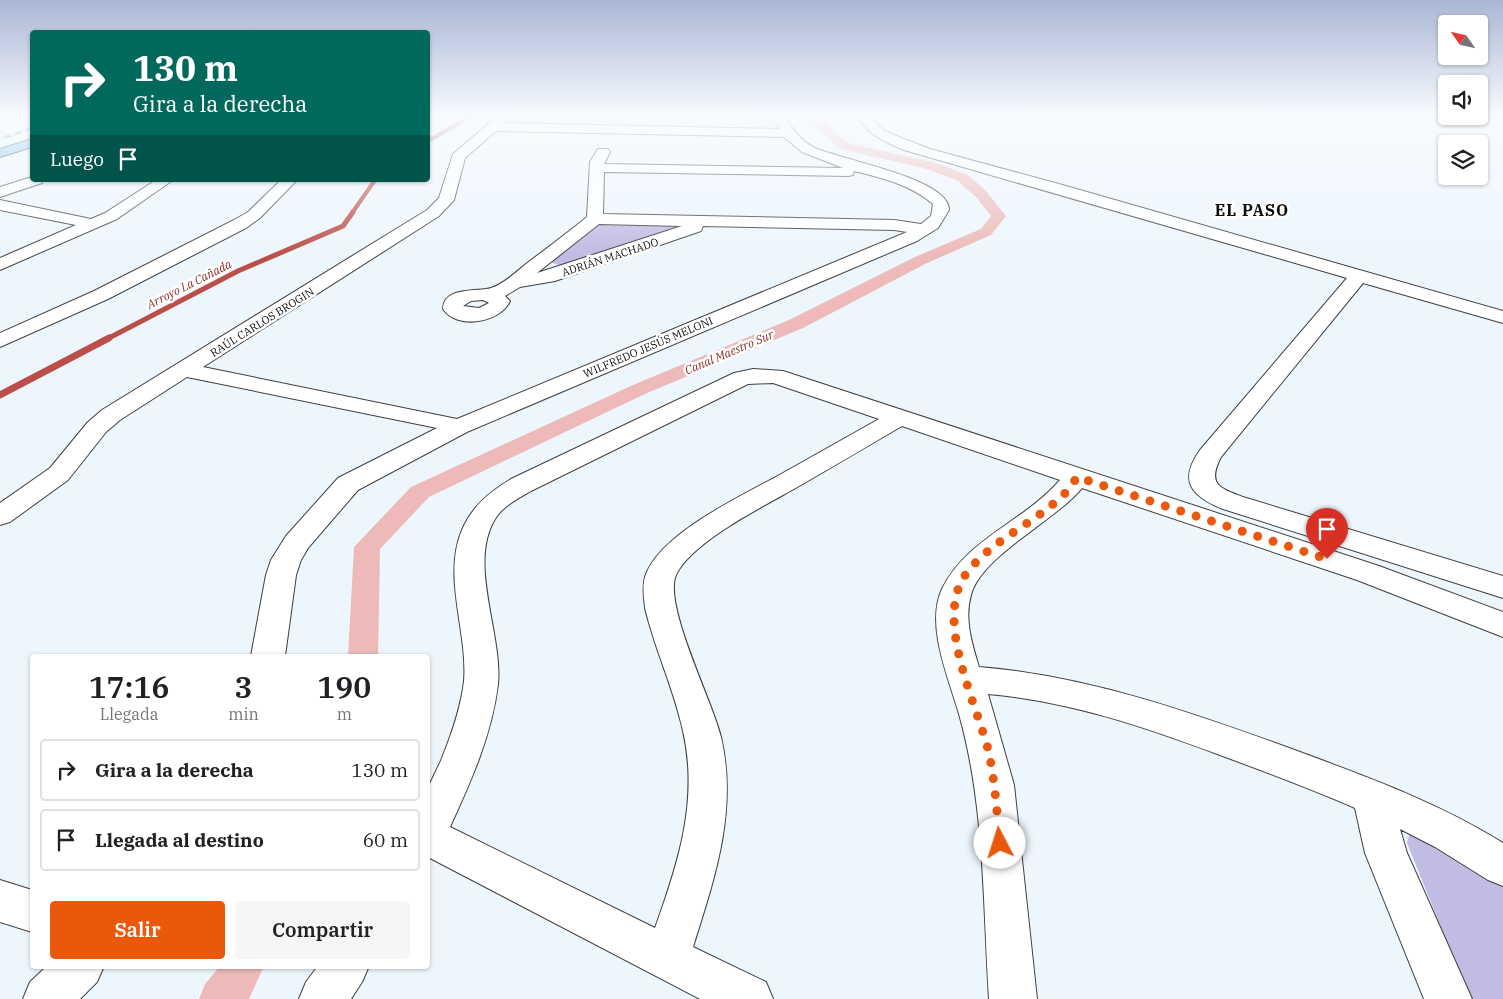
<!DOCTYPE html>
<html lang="es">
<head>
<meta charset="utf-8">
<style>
	body { margin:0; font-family:"IBM Plex Serif",serif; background:#f6f6f6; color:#202124; height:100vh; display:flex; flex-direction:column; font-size:19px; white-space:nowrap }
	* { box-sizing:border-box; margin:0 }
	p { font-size:16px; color:#757577 }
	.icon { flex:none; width:28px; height:28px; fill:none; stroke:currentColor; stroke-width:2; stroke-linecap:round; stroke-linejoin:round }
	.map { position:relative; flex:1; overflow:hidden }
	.sheet { position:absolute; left:30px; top:654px; width:400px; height:315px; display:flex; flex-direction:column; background:#fff; border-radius:5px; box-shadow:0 1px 4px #0004 }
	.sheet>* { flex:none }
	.top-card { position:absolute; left:30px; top:30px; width:400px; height:152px; border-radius:5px; box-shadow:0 1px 4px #0004; background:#00695c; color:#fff; overflow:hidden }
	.needle { width:32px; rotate:304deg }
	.tools { position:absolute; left:1438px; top:15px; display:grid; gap:10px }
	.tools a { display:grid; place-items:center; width:50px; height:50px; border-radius:5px; background:#fff; box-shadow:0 1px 4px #0004; font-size:25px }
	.pin { position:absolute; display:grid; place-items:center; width:42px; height:42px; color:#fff; margin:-51px -21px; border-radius:50% 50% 50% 0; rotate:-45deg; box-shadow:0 0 5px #0007 }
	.pin .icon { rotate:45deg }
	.me { position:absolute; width:55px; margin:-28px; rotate:355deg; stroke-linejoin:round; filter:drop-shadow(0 0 4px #0008) }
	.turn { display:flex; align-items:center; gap:18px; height:105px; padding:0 20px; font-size:22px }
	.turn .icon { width:65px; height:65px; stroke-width:2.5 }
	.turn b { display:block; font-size:35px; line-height:42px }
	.then { display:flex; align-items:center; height:48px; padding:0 20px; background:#0003; gap:10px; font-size:19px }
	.eta { display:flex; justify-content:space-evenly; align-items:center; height:85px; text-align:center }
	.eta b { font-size:30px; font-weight:600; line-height:35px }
	.primary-button { display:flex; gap:10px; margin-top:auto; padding:10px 20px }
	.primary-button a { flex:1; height:58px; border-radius:5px; background:#ea580c; color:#fff; font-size:20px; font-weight:600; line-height:58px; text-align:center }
	.primary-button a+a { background:#f6f6f6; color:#202124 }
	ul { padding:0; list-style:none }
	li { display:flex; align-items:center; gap:15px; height:62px; margin:0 10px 8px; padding:0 10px; border:2px solid #e0e0e0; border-radius:5px }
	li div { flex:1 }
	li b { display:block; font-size:19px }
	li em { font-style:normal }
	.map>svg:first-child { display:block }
	.green { fill:#c1bce3 }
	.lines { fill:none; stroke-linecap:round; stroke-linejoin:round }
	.stream-far2 { stroke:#bc4e49; stroke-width:4 }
	.stream-far1 { stroke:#bc4e49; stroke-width:5 }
	.stream { stroke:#bc4e49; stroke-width:7 }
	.canal { fill:#eebab9; fill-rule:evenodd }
	.minor-casing { stroke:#3f3f3f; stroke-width:2 }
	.major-casing { stroke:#1d1d1d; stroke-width:2 }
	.minor { fill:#fff; fill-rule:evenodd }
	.major { fill:#74b9e7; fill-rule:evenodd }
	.rail-casing { stroke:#36ab7c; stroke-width:3 }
	.rail { stroke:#fff; stroke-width:2; stroke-dasharray:5.5; stroke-linecap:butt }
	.route { stroke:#ea580c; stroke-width:9; stroke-dasharray:0 16.2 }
	.labels { text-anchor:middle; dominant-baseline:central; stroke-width:5; stroke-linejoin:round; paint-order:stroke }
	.far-street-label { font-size:11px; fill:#0c0c0c; stroke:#fff }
	.far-water-label { font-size:12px; font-style:italic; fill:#8e2e26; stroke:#fff }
	.far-district-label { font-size:16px; font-weight:bold; letter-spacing:1px; fill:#0c0c0c; stroke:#fff }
</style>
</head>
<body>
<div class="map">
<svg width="1503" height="999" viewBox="0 0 1503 999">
	<rect width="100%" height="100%" fill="#eef6fd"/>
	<path class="green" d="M 603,223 L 673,225 L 676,227 L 673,231 L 563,266 L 552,263 L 552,259 L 596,225 Z
		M 1409,835 L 1433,840 L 1503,880 L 1503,999 L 1470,999 L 1407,843 Z"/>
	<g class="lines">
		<path class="stream-far2" d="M 428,141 L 471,116
			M 352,213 L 375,180"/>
		<path class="stream-far1" d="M 107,339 L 238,271 L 343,226 L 353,212"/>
		<path class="stream" d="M 0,395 L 109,338"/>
		<path class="canal" d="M 0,116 L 10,116 L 0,120 Z
			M 804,116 L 817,116 L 848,143 L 936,163 L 968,175 L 986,191 L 1006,216 L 991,235 L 927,263 L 803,328 L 647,393 L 429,497 L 380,549 L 378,656 L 348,656 L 354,547 L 411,487 L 633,385 L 789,320 L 915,257 L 981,229 L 991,216 L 976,197 L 958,181 L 927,169 L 840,149 Z
			M 220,966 L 264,966 L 249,999 L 199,999 L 205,984 Z"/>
		<g class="minor-casing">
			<path id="minor" d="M 498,116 L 511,116 L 504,123 L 780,129 L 773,116 L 785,116 C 792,129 800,140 813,147 C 839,160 950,178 949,210 L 938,228 L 917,241 L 467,432 L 358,490 L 308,548 L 301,560 L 296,575 L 285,656 L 251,656 L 266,575 L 271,560 L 286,536 L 338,478 L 437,428 L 187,377 L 120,420 L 106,432 L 68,480 L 10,522 L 0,525 L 0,503 L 50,468 L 88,422 L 102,410 L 427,210 L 439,198 L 453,154 ZM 496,131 L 784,137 L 802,152 L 843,168 L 604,164 L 610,152 L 608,149 L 598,149 L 590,162 L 587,217 C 567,233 546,249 526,264 C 516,272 504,284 491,288 C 479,292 443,286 443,309 C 457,330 500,323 510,301 L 505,296 L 520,287 L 555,281 L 701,231 L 703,226 L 894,230 L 907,232 L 457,419 L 203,367 L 439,216 L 454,200 L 465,158 ZM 854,171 C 883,178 911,185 933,204 L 931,216 L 921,224 L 894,220 L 603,214 L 604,172 L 848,176 L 853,175 ZM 599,224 L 682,226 L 537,273 ZM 483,300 L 489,303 L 479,308 L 463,306 L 471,301 Z
				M 857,116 L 869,116 L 884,131 L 930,149 L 1059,184 L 1503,311 L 1503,323 L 1363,283 L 1221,457 C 1207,484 1219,488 1243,497 L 1503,576 L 1503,598 L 1223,509 C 1191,496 1178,481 1200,450 L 1347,278 L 904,150 C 884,142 868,134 857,116 Z
				M 32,177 L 32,180 L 44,180 L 42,183 L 0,197 L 0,187 Z
				M 156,180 L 173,180 L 117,219 L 0,270 L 0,258 L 76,225 L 0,210 L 0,200 L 91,219 L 105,213 Z
				M 281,180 L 297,180 L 260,218 L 246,228 L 108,299 L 0,347 L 0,333 L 94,291 L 234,220 L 248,212 Z
				M 753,369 L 783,371 L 1379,566 L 1503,612 L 1503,637 L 1357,580 L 1082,488 C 1055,521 981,556 971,595 C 964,619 972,644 979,667 C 1090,676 1196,714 1300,752 C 1370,778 1439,803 1503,843 L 1503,886 L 1488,880 L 1435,847 L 1400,829 L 1407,853 L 1472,999 L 1424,999 L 1365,853 L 1355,808 C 1311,789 1266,772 1220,755 C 1145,727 1069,701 988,694 L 1014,785 L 1037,999 L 989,999 C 983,904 985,806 959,714 C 949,679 925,625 942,589 C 967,538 1024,522 1060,480 L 902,426 C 868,446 834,466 801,485 C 768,504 692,541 676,575 C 663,605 713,702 721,737 C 738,810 715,877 693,947 L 766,982 L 773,999 L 700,999 L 428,857 C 428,841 424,802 428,789 C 432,778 438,768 442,758 C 452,733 461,707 464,681 C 468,632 442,577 462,530 C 472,506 490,492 511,479 L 734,373 ZM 773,383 L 879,419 C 847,437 815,455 783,473 C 744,495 659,533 645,577 C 642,587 644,598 645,608 C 655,650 674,689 683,731 C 699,800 678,864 655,928 L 450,827 C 471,781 492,735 498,684 C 503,633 466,561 497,516 C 505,505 519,498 531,491 L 748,384 Z
				M 0,880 L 32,890 L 32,932 L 0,922 Z
				M 47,966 L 104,966 L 97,982 L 80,999 L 23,999 L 30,982 Z
				M 318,966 L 369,966 L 362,982 L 351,999 L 299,999 L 306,982 Z"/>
		</g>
		<g class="major-casing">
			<path id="major" d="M 32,139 L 32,147 L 0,157 L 0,149 Z"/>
		</g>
		<use href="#minor" class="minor"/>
		<use href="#major" class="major"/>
		<g class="rail-casing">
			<path id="rail" d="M 0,139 L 32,128"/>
		</g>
		<use href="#rail" class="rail"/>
	</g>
	<linearGradient id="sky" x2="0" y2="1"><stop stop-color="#aab6d5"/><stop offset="0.45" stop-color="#f7fbfe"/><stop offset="1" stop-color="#f7fbfe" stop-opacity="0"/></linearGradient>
	<rect width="1503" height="256" fill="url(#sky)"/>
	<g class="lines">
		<path class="route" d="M 1000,843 C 997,813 995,783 989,753 C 977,704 933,619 966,574 C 991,540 1034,524 1063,495 C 1069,490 1073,483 1077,477 L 1327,559"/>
	</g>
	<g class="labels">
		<g class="far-street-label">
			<text transform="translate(610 257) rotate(-18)">ADRIÁN MACHADO</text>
			<text transform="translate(262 322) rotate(-32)">RAÚL CARLOS BROGIN</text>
			<text transform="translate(648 347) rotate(-23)">WILFREDO JESÚS MELONI</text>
		</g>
		<g class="far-water-label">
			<text transform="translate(189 284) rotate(-27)">Arroyo La Cañada</text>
			<text transform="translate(729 352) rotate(-23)">Canal Maestro Sur</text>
		</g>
		<g class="far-district-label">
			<text x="1252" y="210">EL PASO</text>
		</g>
	</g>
</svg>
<div class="tools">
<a><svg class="needle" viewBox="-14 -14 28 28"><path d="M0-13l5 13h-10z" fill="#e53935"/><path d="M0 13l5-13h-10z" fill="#757577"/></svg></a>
<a><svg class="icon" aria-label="sound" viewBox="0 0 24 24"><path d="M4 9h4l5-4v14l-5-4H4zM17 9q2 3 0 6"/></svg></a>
<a><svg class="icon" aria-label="layers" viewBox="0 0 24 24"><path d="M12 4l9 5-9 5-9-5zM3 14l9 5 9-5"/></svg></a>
</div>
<div class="pin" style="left:1327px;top:559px;background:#d93025"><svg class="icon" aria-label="arrive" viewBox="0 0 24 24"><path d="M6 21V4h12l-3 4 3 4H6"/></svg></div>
<svg class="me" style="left:1000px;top:843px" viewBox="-20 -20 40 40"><circle r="19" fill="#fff"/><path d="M0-13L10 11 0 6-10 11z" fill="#ea580c"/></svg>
<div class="top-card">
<div class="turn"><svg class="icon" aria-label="right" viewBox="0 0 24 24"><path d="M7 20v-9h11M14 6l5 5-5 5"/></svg><div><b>130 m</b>Gira a la derecha</div></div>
<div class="then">Luego<svg class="icon" aria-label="arrive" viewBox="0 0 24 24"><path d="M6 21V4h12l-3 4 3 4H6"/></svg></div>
</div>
<section class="sheet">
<div class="eta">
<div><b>17:16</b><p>Llegada</p></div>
<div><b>3</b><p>min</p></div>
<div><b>190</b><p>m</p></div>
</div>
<ul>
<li><svg class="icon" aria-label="right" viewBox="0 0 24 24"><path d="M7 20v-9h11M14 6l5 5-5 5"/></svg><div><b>Gira a la derecha</b></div><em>130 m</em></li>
<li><svg class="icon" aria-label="arrive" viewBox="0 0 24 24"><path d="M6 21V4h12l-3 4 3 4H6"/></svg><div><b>Llegada al destino</b></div><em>60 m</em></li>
</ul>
<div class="primary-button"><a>Salir</a><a>Compartir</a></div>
</section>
</div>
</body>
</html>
